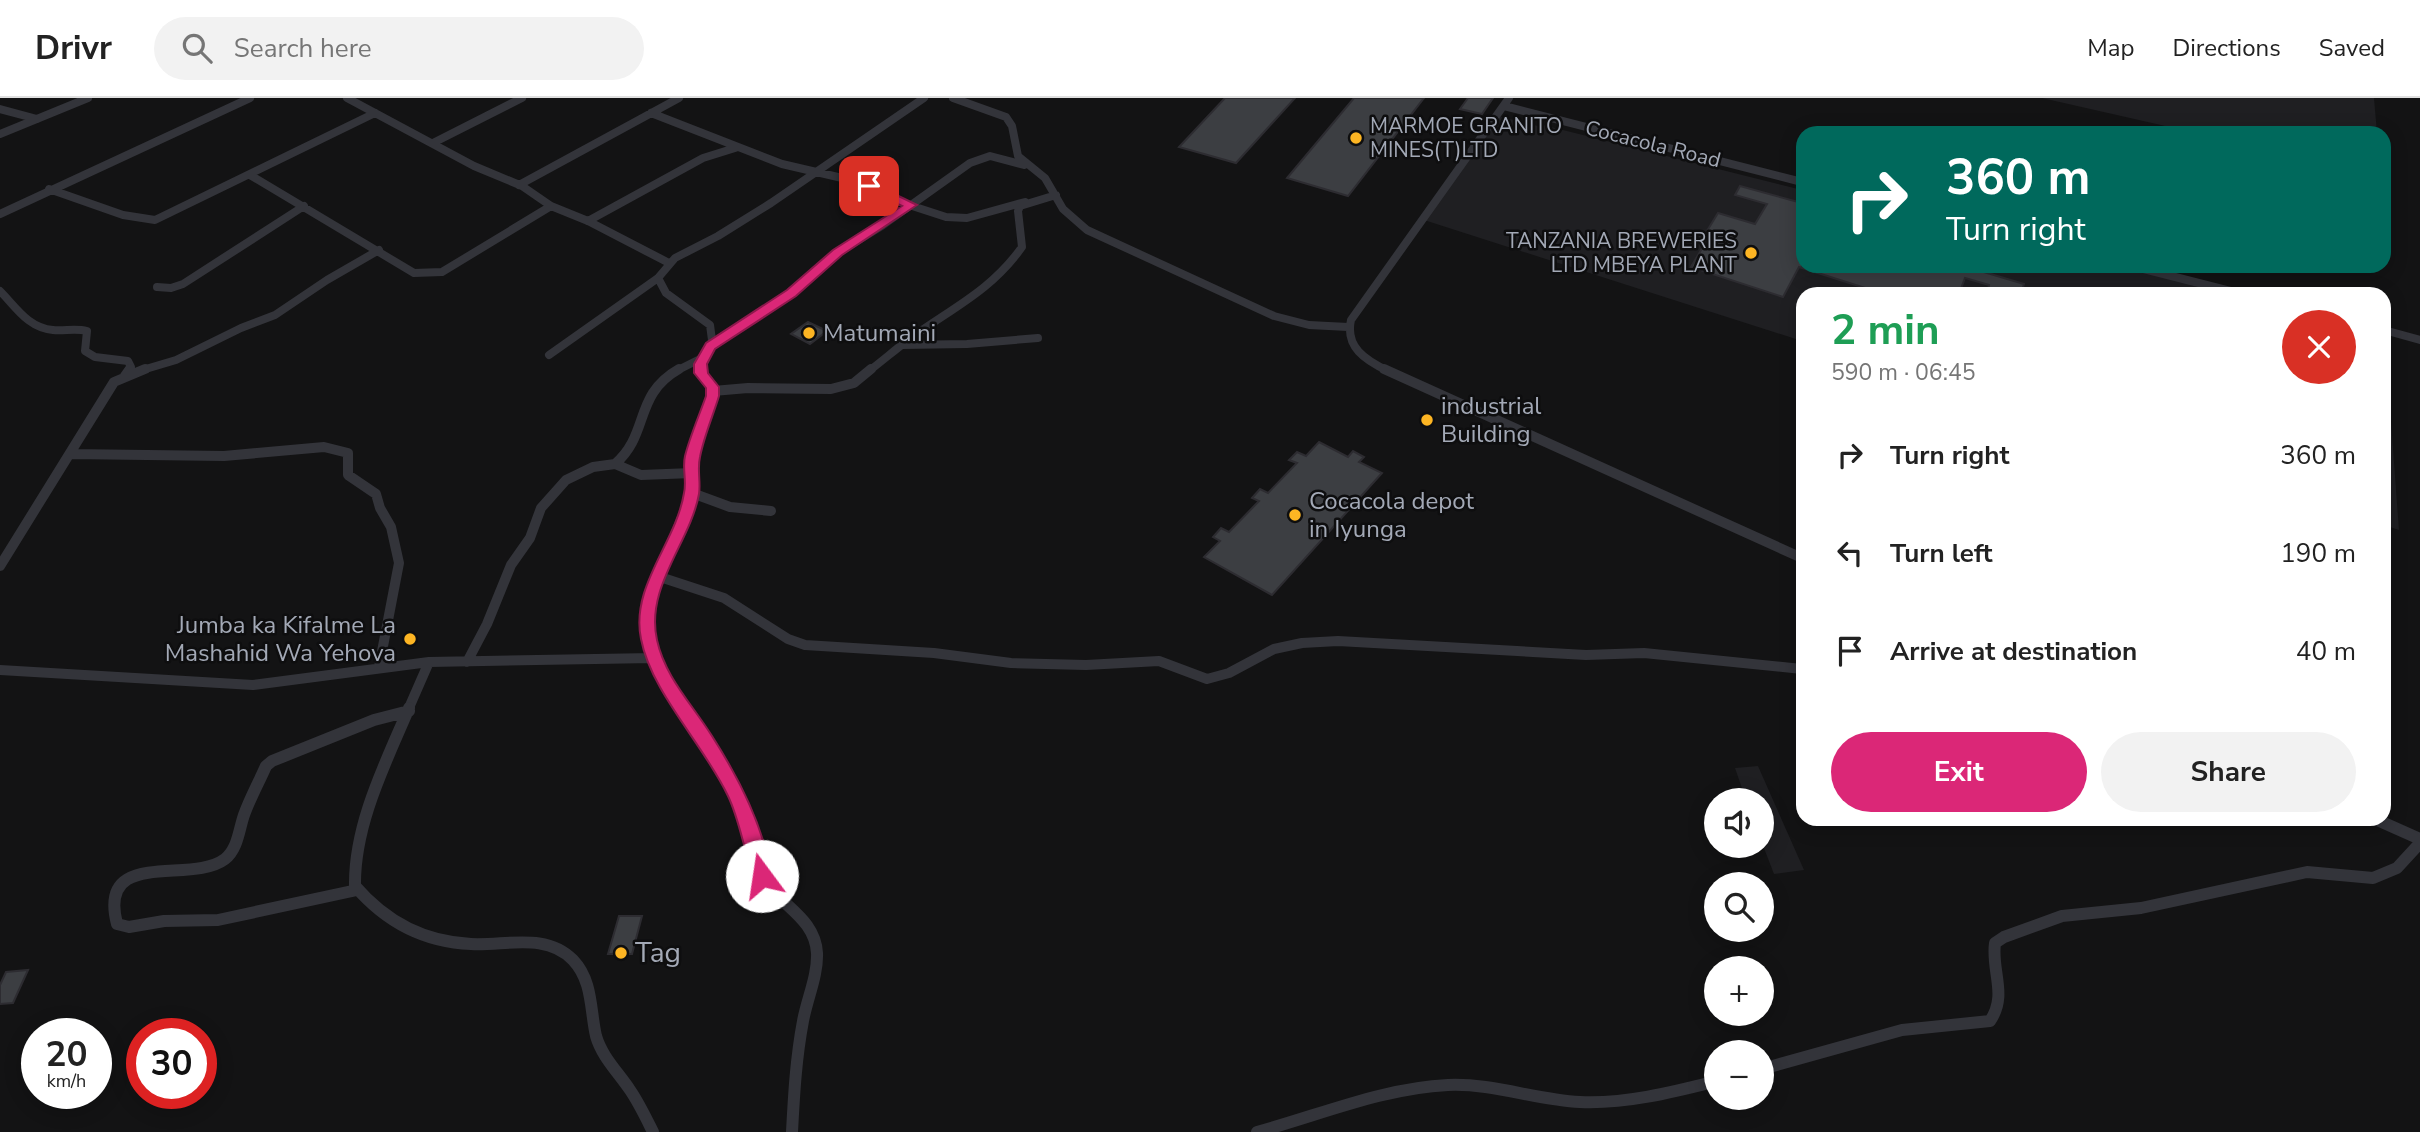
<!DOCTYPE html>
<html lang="en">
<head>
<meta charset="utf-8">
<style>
	body { margin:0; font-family:"Nunito Sans",sans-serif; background:#f2f2f2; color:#222; height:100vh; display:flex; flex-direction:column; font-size:26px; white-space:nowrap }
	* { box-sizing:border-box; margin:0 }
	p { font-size:23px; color:#767676 }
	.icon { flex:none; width:38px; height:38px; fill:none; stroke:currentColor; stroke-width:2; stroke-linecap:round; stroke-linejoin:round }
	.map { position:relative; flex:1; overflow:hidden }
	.panel { position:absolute; left:1796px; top:189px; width:595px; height:539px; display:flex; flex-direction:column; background:#fff; border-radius:21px; box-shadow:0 4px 18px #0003 }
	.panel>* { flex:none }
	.banner { position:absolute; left:1796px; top:28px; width:595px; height:147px; border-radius:21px; box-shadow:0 4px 18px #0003; background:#00695c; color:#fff; overflow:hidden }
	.buttons { position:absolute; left:1704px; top:690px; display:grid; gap:14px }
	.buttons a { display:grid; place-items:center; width:70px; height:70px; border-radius:50%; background:#fff; box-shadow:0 4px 18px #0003; font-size:35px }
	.speed { position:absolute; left:21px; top:920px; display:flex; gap:14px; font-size:35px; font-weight:700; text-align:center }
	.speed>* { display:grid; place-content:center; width:91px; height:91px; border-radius:50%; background:#fff; box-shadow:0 4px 18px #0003; line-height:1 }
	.speed small { font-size:18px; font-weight:400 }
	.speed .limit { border:10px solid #d22; background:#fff; color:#111 }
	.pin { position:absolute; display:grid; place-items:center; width:60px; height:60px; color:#fff; margin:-30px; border-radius:14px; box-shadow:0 4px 10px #0006 }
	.me { position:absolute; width:77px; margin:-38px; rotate:346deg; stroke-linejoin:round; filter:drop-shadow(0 0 5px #0008) }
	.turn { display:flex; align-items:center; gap:24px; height:147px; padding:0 35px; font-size:32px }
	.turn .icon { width:91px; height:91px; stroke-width:2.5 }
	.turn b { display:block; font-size:49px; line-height:60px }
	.round { display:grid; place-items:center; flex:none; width:74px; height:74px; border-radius:37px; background:#f2f2f2 }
	.head { display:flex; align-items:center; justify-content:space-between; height:119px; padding:0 35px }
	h1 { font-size:42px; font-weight:700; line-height:52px; color:#1e9e55 }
	.action { display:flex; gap:14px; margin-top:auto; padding:14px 35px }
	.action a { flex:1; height:80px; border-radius:42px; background:#db2777; color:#fff; font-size:28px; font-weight:700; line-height:80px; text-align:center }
	.action a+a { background:#f2f2f2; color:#222 }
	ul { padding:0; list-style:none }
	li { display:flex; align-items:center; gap:21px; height:98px; padding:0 35px }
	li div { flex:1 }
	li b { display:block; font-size:26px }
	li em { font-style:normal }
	header { display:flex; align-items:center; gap:42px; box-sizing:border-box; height:98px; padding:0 35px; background:#fff; border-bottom:2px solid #e0e0e0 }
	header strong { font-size:33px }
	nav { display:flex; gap:38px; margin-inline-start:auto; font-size:24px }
	.search { width:490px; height:63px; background:#f2f2f2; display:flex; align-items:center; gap:18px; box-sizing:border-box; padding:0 24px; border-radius:38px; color:#767676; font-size:26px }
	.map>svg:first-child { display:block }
	.built { fill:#1f1f22 }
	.building { fill:#3c3e42; stroke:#2d2c31; stroke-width:2 }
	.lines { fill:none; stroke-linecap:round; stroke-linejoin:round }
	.minor-far2 { stroke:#33343a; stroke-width:8 }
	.minor-far1 { stroke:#33343a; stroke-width:10 }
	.minor { stroke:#33343a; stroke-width:12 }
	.route { fill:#db2777; stroke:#8e194d; stroke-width:2 }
	.poi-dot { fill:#fdb523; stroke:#0e0e0f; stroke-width:2.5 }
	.labels { text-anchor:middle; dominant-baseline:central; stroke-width:5; stroke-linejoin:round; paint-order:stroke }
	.far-poi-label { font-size:21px; fill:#a3a9b6; stroke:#0e0e0f; text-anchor:start }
	.far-street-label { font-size:21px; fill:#a3a9b6; stroke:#0e0e0f }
	.poi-label { font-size:24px; fill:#a3a9b6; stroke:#0e0e0f; text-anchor:start }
	.near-poi-label { font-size:28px; fill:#a3a9b6; stroke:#0e0e0f; text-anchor:start }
</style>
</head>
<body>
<header>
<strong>Drivr</strong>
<div class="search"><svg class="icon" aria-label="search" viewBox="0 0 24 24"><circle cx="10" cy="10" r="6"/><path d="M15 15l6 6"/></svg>Search here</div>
<nav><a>Map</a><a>Directions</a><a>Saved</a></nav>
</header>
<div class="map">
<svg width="2420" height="1034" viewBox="0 0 2420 1034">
	<rect width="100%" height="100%" fill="#131314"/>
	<path class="built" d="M 2042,0 L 2374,0 L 2377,35 L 2196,35 Z
		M 1497,18 L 1538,28 L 1543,27 L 1802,92 L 1802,168 L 2118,168 L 2234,196 L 1802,196 L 1802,243 L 1424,122 Z
		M 2384,242 L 2385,242 L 2399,432 L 2384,427 Z
		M 1758,668 L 1804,772 L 1774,776 L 1762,745 L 1762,702 L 1746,702 L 1735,670 Z"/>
	<path class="building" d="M 1225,0 L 1295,0 L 1236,65 L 1179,49 Z
		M 1354,0 L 1424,0 L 1348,98 L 1287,80 Z
		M 1468,0 L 1493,0 L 1482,16 L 1460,11 Z
		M 1740,88 L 1802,105 L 1802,168 L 1975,168 L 1974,171 L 2024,186 L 2021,196 L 1987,196 L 1989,187 L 1965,180 L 1959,196 L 1884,196 L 1799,169 L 1783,199 L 1691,169 L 1707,142 L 1702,141 L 1718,115 L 1755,126 L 1767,106 L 1735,97 Z
		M 808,224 L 827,233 L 810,246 L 791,236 Z
		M 1319,344 L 1348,359 L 1353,353 L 1364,359 L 1359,364 L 1382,375 L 1272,497 L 1204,459 L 1220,443 L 1213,439 L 1221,430 L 1229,434 L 1259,403 L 1252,400 L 1260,391 L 1268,395 L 1297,365 L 1289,362 L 1297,354 L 1306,358 Z
		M 619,818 L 642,818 L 632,856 L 608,856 Z
		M 28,872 L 13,905 L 0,906 L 0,887 L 6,874 Z"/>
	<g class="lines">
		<path class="minor-far2" d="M 347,0 L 474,68 L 522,88 L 551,108 L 588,123 L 669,165
			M 953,0 L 1006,19 L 1012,28 L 1018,58 L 1045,80 L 1063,111 L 1087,132 L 1274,218 L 1309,227 L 1348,229
			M 1504,8 L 1802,84
			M 0,11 L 37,21
			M 651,15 L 782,66 L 855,83 L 903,105 L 946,119 L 967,120 L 1025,104
			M 0,36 L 88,0
			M 433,45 L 522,0
			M 250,77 L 414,175 L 442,174 L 551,108
			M 519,87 L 679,0
			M 49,91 L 123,117 L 155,122 L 375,15
			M 0,116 L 250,0
			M 588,123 L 703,60 L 735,50
			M 2132,168 L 2242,196
			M 157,189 L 171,190 L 183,186 L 304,108
			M 0,193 C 16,209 28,230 53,232 C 65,233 76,230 87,233 L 85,253 L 95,259 L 128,263 L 131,269 L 128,273
			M 2384,232 L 2420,242
			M 902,247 L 967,246 L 1038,240
			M 710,248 L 791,195 L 838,155 L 883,127 L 970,65 L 990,58 L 1024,67
			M 549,257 L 658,180
			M 139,273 L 176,262 L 241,230 L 275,217 L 327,182 L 379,152
			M 676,273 L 704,259
			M 701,273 L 712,242 L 710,227 L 666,195 L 658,180 L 675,160 L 718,138 L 771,105 L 924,0
			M 869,273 C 882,263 895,252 908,242 C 950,211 990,194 1022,149 L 1018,113 L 1020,108 L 1056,97
			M 1388,273 C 1365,262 1345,249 1351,222 L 1509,0"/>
		<path class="minor-far1" d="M 1384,271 L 1802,460
			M 125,278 L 130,271
			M 713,293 L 748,290 L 831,291 L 854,285 L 871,271
			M 70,356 L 224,358 L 324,349 L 348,355 L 348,377 L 376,396 L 380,410 L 391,429 L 399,465 L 379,569
			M 615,366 C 650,336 633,297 679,271
			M 692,395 L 730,409 L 771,413
			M 0,468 L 114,284 L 145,271
			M 657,478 L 724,500 L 788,541 L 805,547 L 934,555 L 1011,565 L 1086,567 L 1159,563 L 1207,581 L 1229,575 L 1274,551 L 1302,545 L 1338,543 L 1586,557 L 1644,555 L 1802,571
			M 467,564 L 487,526 L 511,467 L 530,440 L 541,410 L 566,382 L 593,369 L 615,366 L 641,377 L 692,375
			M 0,572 L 253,587 L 429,564 L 653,560
			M 408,612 L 429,564
			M 686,612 L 659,573 L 648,540 L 648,514 L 654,488 L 692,395 L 692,361 L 713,293 L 700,271"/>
		<path class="minor" d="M 409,610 C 385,666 354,727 355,788 C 385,823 424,844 471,846 C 505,848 546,834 573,862 C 593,883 590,912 596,938 C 602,959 618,974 630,992 C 639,1005 646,1020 653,1034
			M 684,610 C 709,646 731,682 746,722 C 753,740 755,762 763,778 C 777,807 815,818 817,855 C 818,877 807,901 803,923 C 796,960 794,996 792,1034
			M 2375,721 L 2420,741
			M 357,792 L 218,822 L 164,823 L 129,829 L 117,826 C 97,749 191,787 225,761 C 238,751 239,731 244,717 C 250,700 259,684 266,668 L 272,663 L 374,622 L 409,613
			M 1762,971 L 1902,932 L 1990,923 C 2008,897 1991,873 1995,845 L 2004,839 L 2062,818 L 2141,810 L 2307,774 L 2373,780 L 2397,770 L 2420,745
			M 1257,1034 C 1320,1017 1383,990 1448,987 C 1493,985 1536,1002 1580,1004 C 1626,1006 1673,994 1717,983"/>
	</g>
	<path class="route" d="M 865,86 L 874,86 L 917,107 L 842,157 L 796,198 L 715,251 L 707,266 L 708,275 L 719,289 L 719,298 C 713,318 704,338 700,359 C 697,371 701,384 699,396 C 690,445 645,489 657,542 C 665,579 692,606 712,638 C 735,674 755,711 766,753 C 768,763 773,774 769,783 L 762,786 L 756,783 C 744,757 741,725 728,698 C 704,647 651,594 641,541 C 630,488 676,445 684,395 C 687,383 682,370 685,358 C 690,338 699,318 706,298 L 706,290 L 694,275 L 694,266 L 706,245 L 787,192 L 833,152 L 902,108 L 865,91 Z"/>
	<g class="poi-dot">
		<circle cx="1356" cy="40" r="7"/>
		<circle cx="1751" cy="155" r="7"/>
		<circle cx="809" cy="235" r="7"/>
		<circle cx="1427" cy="322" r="7"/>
		<circle cx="1295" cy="417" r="7"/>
		<circle cx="410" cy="541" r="7"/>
		<circle cx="621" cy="855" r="7"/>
	</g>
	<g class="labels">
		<g class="far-poi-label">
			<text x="1370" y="28">MARMOE GRANITO<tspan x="1370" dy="24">MINES(T)LTD</tspan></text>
			<text x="1737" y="143" text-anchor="end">TANZANIA BREWERIES<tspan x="1737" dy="24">LTD MBEYA PLANT</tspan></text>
		</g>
		<g class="far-street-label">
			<text transform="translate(1653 46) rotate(14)">Cocacola Road</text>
		</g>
		<g class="poi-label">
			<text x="823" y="235">Matumaini</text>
			<text x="1441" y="308">industrial<tspan x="1441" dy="28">Building</tspan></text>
			<text x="1309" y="403">Cocacola depot<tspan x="1309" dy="28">in Iyunga</tspan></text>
			<text x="396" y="527" text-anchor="end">Jumba ka Kifalme La<tspan x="396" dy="28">Mashahid Wa Yehova</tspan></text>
		</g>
		<g class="near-poi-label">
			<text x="635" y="855">Tag</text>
		</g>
	</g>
</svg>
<div class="buttons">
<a><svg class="icon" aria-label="sound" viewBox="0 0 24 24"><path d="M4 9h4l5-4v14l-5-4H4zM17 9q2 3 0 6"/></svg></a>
<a><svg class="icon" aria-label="search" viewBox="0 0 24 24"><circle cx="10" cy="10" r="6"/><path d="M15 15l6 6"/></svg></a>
<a>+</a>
<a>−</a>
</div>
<div class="speed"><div>20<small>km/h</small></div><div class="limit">30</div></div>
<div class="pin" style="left:869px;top:88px;background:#d93025"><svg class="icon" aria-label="arrive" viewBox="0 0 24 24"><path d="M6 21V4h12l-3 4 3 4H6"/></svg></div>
<svg class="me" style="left:762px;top:778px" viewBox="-20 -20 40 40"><circle r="19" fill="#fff"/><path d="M0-13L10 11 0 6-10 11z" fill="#db2777"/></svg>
<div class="banner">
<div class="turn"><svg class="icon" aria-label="right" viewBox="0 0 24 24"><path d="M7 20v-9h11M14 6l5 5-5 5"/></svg><div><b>360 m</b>Turn right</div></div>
</div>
<section class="panel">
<div class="head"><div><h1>2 min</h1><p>590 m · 06:45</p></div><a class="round" style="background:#d93025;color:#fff"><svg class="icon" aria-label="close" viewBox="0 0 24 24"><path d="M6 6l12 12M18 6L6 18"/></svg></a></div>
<ul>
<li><svg class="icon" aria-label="right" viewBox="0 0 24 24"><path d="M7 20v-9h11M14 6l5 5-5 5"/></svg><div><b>Turn right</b></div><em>360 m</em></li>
<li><svg class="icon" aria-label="left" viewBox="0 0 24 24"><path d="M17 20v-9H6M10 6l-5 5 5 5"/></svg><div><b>Turn left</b></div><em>190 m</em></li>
<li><svg class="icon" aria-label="arrive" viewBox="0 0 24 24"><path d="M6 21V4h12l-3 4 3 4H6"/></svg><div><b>Arrive at destination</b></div><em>40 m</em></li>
</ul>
<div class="action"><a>Exit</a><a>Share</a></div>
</section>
</div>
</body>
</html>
